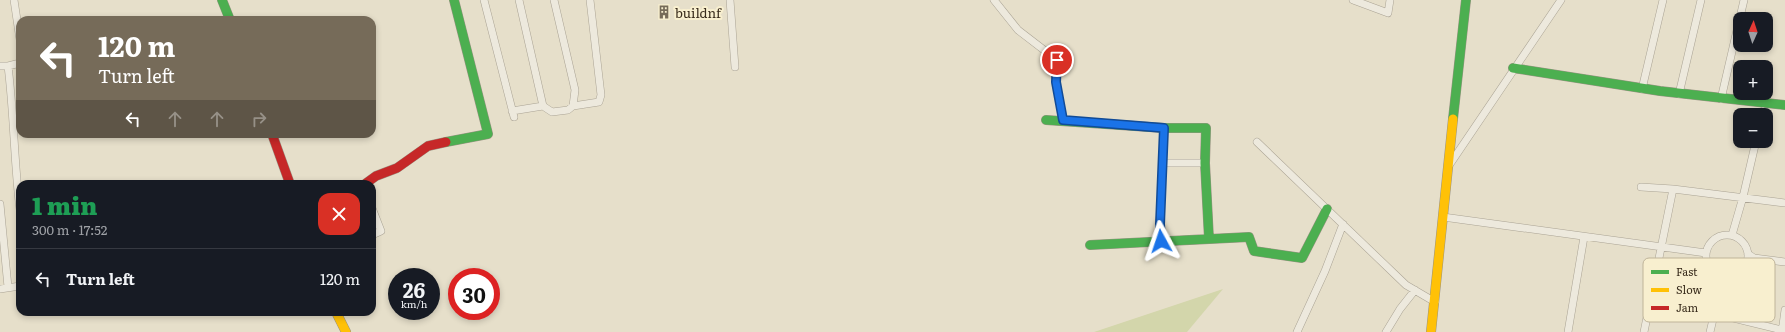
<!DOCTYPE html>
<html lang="en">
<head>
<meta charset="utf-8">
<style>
	body { margin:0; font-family:Literata,serif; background:#242831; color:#f1f3f6; height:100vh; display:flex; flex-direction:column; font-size:15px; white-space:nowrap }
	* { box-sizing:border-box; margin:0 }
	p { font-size:13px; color:#9ea1a6 }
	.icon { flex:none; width:22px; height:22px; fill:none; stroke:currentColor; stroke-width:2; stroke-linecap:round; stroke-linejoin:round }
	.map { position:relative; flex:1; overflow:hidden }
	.side { position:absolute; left:16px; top:180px; width:360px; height:136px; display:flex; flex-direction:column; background:#171b24; border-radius:12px; box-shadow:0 2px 6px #0003 }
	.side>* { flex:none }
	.guide { position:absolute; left:16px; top:16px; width:360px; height:122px; border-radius:12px; box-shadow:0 2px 6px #0003; background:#766b59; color:#fff; overflow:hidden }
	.needle { width:26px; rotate:3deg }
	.buttons { position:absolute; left:1733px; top:12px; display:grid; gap:8px }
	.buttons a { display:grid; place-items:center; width:40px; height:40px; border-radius:8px; background:#171b24; box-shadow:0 2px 6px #0003; font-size:20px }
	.speed { position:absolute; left:388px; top:268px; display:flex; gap:8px; font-size:20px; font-weight:700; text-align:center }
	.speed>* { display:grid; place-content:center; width:52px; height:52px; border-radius:50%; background:#171b24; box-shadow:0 2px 6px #0003; line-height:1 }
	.speed small { font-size:10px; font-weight:400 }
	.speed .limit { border:6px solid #d22; background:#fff; color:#111 }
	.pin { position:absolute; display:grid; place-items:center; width:34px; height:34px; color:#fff; margin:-17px; border:2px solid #fff; border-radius:50%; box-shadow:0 1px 4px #0007 }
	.me { position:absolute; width:44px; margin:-22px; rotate:355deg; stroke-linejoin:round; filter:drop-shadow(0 0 3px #0008) }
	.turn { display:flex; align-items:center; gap:14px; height:84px; padding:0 16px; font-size:18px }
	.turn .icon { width:52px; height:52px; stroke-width:2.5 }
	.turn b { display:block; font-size:28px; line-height:34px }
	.lanes { display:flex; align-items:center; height:38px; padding:0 16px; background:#0003; justify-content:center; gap:20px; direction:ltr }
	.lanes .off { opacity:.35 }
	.round { display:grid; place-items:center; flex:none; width:42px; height:42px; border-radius:12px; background:#242831 }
	.headline { display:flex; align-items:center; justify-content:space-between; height:68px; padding:0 16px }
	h1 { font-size:24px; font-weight:800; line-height:30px; color:#1e9e55 }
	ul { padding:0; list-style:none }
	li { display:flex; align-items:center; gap:12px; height:60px; padding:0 16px; border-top:1px solid #363941 }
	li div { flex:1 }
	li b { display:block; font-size:15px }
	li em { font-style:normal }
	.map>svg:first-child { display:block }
	.green { fill:#d3d6ab }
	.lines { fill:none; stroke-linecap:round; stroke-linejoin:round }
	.street-casing { stroke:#aaa394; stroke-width:8 }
	.fast-casing { stroke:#9a9384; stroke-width:10 }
	.slow-casing { stroke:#9a9384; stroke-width:10 }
	.jam-casing { stroke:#9a9384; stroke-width:10 }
	.street { stroke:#ede9dd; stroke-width:7 }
	.fast { stroke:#4caf50; stroke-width:9 }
	.slow { stroke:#ffc107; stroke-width:9 }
	.jam { stroke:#c62828; stroke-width:9 }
	.route-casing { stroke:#114b97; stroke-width:10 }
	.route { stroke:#1a73e8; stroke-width:7 }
	.labels { text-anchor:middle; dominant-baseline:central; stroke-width:4; stroke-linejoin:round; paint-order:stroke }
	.poi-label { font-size:13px; fill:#392c1c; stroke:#f8efcf; text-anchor:start }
	.key { fill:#f8efcf; stroke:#bfb499; stroke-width:1 }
	.key-label { font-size:11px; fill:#392c1c }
</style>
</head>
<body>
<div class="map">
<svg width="1785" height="332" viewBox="0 0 1785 332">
	<rect width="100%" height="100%" fill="#e6dfca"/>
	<path class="green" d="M 1223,289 L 1187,332 L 1094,332 Z"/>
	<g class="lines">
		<g class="street-casing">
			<path id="street" d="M 14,0 L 20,40
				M 484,0 L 514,117
				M 519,0 L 543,106
				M 554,0 L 575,90 L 573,106
				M 730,0 L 735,67
				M 994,0 L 1018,30 L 1057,60 L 1056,82 L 1063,120
				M 1353,0 L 1388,13 L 1390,0
				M 0,66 L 8,66 L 20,63
				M 8,66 C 14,114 14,162 20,210
				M 1642,89 L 1663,0
				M 1679,94 L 1701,0
				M 1721,99 L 1744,0
				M 512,111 L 543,106 L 552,112 L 568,110 L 573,106 L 599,102 L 601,95 L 590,0
				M 1762,115 L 1763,111
				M 1257,142 L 1406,285 L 1435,302
				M 1163,163 L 1205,163
				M 1450,164 L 1561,0
				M 1641,187 L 1673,189
				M 0,204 L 8,287
				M 372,208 L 381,231 L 372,235
				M 1443,217 L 1706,253
				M1706 256a21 21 0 1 1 42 0a21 21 0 1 1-42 0Z
				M 1732,235 L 1743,197 L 1756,141
				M 1161,241 L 1160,224 L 1164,128
				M 1748,254 L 1754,258 L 1785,262
				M 0,289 L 20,286
				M 1651,298 L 1782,330
				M 1297,332 L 1325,271 L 1343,224
				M 1386,332 L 1400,309 L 1415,290
				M 1568,332 L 1584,237
				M 1644,332 L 1673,189 L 1785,203
				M 1710,332 L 1723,277
				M 1782,332 L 1785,310"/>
		</g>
		<g class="fast-casing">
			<path id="fast" d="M 222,0 L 230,20
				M 1513,68 L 1660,91 L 1785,105
				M 1453,119 L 1466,0
				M 1046,120 L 1164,128 L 1206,128 L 1205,163 L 1209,239
				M 446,142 L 488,134 L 454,0
				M 1090,245 L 1249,237 L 1254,251 L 1302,258 L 1327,209"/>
		</g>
		<g class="slow-casing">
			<path id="slow" d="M 336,312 L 346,332
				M 1431,332 L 1453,119"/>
		</g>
		<g class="jam-casing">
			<path id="jam" d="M 272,134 L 290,184
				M 365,184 L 376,176 L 397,168 L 428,146 L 446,142"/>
		</g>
		<use href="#street" class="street"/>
		<use href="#fast" class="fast"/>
		<use href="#slow" class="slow"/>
		<use href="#jam" class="jam"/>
	</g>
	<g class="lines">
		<g class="route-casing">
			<path id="route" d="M 1057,60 L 1056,82 L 1063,120 L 1164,128 L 1160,224 L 1161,241"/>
		</g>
		<use href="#route" class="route"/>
	</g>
	<defs>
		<g id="building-bare" transform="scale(1.08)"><path d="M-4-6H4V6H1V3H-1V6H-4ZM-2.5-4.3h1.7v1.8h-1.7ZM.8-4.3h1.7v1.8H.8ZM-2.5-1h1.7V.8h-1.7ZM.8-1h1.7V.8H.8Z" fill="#766b59" stroke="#f8efcf" stroke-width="2.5" paint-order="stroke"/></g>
	</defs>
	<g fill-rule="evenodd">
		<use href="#building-bare" x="664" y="12"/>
	</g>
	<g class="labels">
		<g class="poi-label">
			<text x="675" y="12">buildnf</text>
		</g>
	</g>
	<rect x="1643" y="258" width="132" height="64" rx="6" class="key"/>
	<rect x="1651" y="270" width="18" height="4" fill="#4caf50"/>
	<rect x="1651" y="288" width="18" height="4" fill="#ffc107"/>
	<rect x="1651" y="306" width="18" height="4" fill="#c62828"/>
	<g class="key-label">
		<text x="1676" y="276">Fast</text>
		<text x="1676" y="294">Slow</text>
		<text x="1676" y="312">Jam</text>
	</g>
</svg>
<div class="buttons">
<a><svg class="needle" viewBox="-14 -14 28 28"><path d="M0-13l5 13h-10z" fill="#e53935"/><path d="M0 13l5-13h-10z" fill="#9ea1a6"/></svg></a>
<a>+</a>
<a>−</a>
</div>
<div class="speed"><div>26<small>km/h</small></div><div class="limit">30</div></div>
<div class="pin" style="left:1057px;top:60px;background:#d93025"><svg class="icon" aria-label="arrive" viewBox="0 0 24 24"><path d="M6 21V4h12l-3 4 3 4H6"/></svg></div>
<svg class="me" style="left:1161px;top:241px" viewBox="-20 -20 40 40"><path d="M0-17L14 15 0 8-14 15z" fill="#1a73e8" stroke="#fff" stroke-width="4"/></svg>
<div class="guide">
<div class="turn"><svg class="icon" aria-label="left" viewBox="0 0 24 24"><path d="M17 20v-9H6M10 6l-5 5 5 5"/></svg><div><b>120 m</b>Turn left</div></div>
<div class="lanes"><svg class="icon" aria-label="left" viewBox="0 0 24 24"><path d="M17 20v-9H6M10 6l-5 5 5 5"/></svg><svg class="icon off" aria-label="ahead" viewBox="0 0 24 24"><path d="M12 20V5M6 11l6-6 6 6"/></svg><svg class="icon off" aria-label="ahead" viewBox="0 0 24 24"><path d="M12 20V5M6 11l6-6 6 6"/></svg><svg class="icon off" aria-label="right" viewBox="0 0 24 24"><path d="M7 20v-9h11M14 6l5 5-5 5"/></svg></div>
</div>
<section class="side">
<div class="headline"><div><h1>1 min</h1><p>300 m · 17:52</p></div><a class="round" style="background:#d93025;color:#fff"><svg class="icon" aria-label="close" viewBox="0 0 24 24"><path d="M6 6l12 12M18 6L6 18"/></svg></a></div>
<ul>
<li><svg class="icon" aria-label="left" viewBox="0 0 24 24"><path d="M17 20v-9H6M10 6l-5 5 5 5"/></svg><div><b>Turn left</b></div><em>120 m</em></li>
</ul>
</section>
</div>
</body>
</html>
